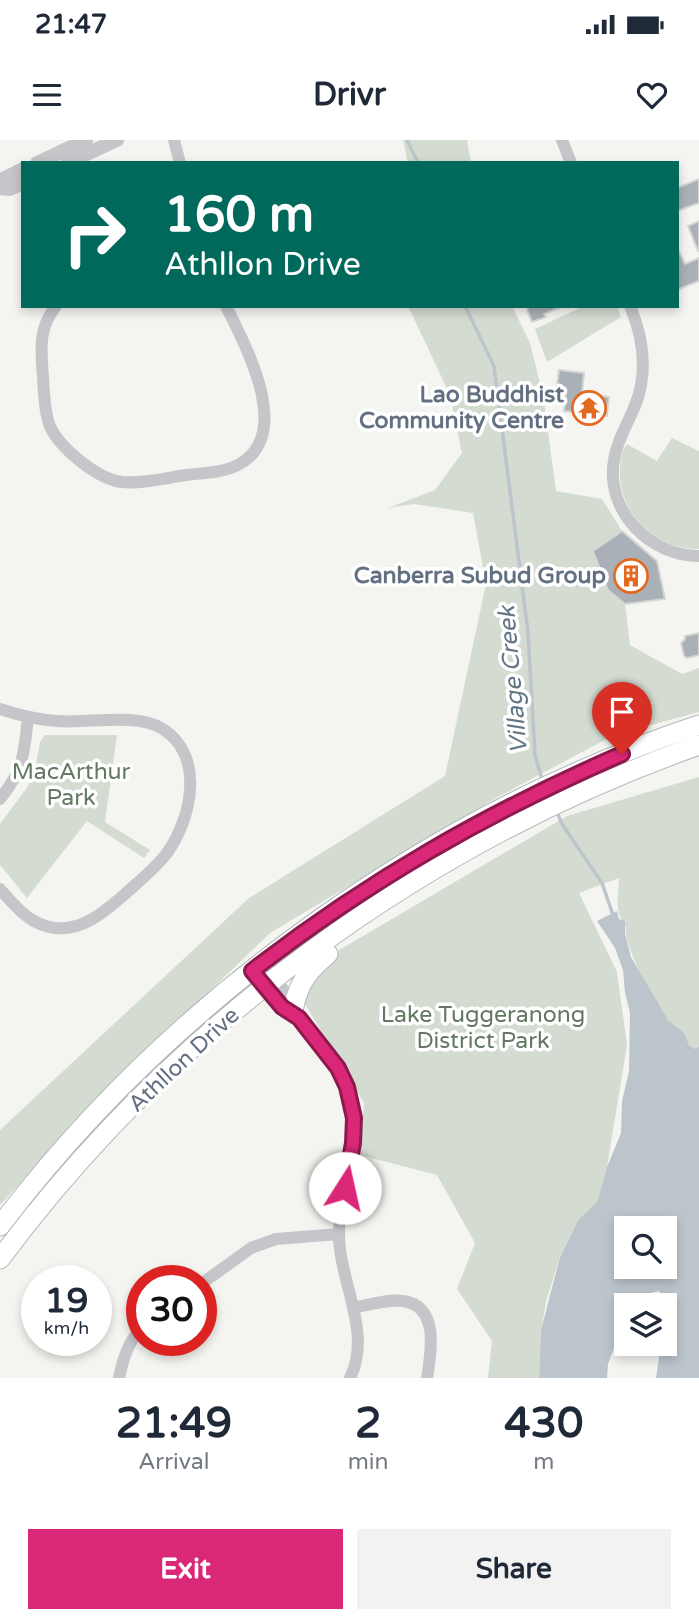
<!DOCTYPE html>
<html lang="en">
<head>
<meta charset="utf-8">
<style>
	body { margin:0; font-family:"Varela Round",sans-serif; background:#f2f2f3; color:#1f2937; height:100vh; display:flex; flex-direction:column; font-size:26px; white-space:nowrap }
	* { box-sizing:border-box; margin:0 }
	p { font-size:23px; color:#747a83 }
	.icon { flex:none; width:38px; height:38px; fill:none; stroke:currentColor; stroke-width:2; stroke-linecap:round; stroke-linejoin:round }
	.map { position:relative; height:1238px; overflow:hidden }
	.side { display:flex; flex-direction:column; background:#fff; flex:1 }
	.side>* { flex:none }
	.hud { position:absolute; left:21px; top:21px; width:658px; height:147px; border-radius:0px; box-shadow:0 4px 10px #0003; background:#00695c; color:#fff; overflow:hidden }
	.buttons { position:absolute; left:614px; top:1076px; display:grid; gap:14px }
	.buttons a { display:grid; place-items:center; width:63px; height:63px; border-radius:0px; background:#fff; box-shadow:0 4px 10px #0003; font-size:35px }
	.speed { position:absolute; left:21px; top:1125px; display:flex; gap:14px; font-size:35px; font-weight:700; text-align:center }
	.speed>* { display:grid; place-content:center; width:91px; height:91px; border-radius:50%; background:#fff; box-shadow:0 4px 10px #0003; line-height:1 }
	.speed small { font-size:18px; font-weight:400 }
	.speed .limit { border:10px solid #d22; background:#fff; color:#111 }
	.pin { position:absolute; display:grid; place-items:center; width:60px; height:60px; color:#fff; margin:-72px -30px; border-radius:50% 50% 50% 0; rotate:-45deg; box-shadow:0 0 7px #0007 }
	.pin .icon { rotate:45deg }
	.me { position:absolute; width:77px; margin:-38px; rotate:10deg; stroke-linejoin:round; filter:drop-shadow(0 0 5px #0008) }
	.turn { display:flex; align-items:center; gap:24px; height:147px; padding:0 28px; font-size:32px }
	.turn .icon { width:91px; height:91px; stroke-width:2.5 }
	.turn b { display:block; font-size:49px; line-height:60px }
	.eta { display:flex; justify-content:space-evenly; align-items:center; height:119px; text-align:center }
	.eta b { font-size:42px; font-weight:700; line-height:49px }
	.action { display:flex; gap:14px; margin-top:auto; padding:14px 28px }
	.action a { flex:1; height:80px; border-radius:0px; background:#db2777; color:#fff; font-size:28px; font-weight:700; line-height:80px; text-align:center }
	.action a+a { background:#f2f2f3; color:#1f2937 }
	.status { display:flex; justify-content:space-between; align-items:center; height:49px; padding:0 35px; background:#fff; direction:ltr }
	.status svg { height:19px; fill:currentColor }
	header { display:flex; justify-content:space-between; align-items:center; height:91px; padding:0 28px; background:#fff; font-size:32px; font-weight:700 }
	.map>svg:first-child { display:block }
	.green { fill:#d4dbd1 }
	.water { fill:#bdc5cc; fill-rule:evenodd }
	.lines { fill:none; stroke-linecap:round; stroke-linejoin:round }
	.stream { stroke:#bdc5cc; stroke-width:3.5 }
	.building { fill:#aab0b7; stroke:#d5d6d3; stroke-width:2 }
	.primary-casing { stroke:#b4b7bc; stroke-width:21 }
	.minor { stroke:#c4c6ca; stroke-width:12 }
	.tertiary { stroke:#c4c6ca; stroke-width:14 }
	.primary { stroke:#fff; stroke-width:19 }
	.route-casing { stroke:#8e194d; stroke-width:18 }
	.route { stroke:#db2777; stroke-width:12 }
	.labels { text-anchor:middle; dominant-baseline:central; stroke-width:7; stroke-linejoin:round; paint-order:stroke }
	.poi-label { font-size:23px; font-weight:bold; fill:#637082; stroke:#fff; text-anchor:end }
	.park-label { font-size:23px; fill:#637962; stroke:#fff }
	.street-label { font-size:23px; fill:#637082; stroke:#fff }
	.water-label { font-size:24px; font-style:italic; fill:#637886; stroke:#fff }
</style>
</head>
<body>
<div class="status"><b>21:47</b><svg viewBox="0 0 49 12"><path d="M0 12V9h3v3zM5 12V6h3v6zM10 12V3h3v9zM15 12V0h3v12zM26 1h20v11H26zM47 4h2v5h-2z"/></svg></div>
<header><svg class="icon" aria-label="menu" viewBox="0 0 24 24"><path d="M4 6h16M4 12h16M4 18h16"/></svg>Drivr<svg class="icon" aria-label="heart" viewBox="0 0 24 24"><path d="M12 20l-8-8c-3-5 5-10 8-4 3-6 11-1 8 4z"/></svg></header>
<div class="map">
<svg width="699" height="1238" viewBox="0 0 699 1238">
	<rect width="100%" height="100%" fill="#f4f5f0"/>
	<path class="green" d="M 403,0 L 467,0 L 471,23 L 408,23 Z
		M 408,166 L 512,166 L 530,203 L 543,255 L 556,351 L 602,359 L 622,391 L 593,411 L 608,450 L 625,464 L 630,505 L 682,534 L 699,528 L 699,572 L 614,595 L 496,658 L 270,793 L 91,966 L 0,1065 L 0,990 L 249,758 L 445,636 L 486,444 L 473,373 L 414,364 L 388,368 L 435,350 L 462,313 L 450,255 Z
		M 584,166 L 617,166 L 621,177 L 547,222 L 535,189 Z
		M 672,298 L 699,311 L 699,409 C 658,410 621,377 620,335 C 620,324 620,313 627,304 L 657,321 Z
		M 45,595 L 117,595 L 105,682 L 150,710 L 144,718 L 87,681 L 27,758 L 0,725 L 0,684 L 26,649 L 34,635 L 40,602 Z
		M 699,637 L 699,906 L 696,909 L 689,906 C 684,893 678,890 669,881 C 656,866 623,806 626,787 C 614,772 618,756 619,738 L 579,753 L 617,832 L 627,905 L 607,1027 L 597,1062 L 578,1080 L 560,1116 L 546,1162 L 541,1190 L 539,1238 L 488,1238 L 492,1201 L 457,1149 L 475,1103 L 437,1035 L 360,1015 L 364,963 L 290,839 L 567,676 Z"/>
	<path class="water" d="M 617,771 L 619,779 L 625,781 L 625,793 L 631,817 L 668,880 L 685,894 L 689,906 L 696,909 L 699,906 L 699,1238 L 656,1238 L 661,1204 L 665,1204 L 665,1166 L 659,1151 L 643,1155 L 634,1165 L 626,1166 L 626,1174 L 608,1224 L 607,1238 L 539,1238 L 541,1190 L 560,1117 L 578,1080 L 597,1062 L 607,1027 L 621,993 L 622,961 L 629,931 L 630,873 L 625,853 L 623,830 L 615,808 L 597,781 ZM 626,1088 L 665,1088 L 665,1127 L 626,1127 Z"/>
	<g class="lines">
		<path class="stream" d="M 407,0 L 418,23
			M 465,166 L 494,226 L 528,492 L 535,615 L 543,643
			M 557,672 L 562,684 L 602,743 L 613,775"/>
	</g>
	<path class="building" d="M 699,39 L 699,63 L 677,71 L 677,48 Z
		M 699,81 L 699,111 L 698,111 L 688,86 Z
		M 677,107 L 685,124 L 699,118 L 699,141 L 677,150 Z
		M 529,166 L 561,166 L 561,167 L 544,174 L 546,177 L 532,182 L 527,170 Z
		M 559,230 L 584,233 L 582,253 L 609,257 L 607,276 L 564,271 L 566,251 L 559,250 L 559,245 L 557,245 Z
		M 622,391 L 657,421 L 665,459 L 625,464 L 608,450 L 593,411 Z
		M 699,493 L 699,515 L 687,518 L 684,516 L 681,503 L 685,499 L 685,496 Z"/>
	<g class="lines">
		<g class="primary-casing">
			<path id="primary" d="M 294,866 C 299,842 309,830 328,814
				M 0,1086 C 171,860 430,674 699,585
				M 0,1119 C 174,885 424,702 699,605"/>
		</g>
		<path class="minor" d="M 174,0 L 180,23
			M 562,0 L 571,23
			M 56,166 C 38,188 41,210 43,237 C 44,252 44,269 49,284 C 58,307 97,339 122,342 C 143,344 165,338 186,335 C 202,333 222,333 238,325 C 295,295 245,205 226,166
			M 630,166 C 641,192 646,218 641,245 C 637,272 618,293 614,320 C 605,371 650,416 699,416
			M 0,569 C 18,575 38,580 57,581 C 88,584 136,572 163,589 C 205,616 192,678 167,713 C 155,729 139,741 125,754 C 105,771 84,791 55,788 C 30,785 16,767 0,749
			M 0,659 C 24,629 24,614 28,577
			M 263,823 C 274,838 288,854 297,871 C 299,875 298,876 300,880 C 315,905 340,922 348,950 C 363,998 340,1044 339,1092 C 338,1140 373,1192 350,1238
			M 252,831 L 282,867 L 298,878
			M 201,1144 L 251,1108 L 276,1099 L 339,1094
			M 353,1168 C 368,1165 387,1159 403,1161 C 440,1166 431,1213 427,1238
			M 119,1238 C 123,1219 128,1202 142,1187"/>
		<path class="tertiary" d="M 37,23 L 86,0
			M 67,23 L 117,0
			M 0,44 L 5,38 L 23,29
			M 0,48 L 10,49 L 23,43"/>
		<use href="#primary" class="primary"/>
	</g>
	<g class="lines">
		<g class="route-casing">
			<path id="route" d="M 345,1048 L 353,1003 L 354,978 L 347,947 L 338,928 L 299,878 L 282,867 L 252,831 C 369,740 487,673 622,614"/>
		</g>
		<use href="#route" class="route"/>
	</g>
	<defs>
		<g id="temple-ring" transform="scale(1.75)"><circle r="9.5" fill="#fff" stroke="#e36921" stroke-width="1.5"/><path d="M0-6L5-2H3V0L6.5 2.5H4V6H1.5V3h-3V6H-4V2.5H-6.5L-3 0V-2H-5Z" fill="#e36921"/></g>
		<g id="building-ring" transform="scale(1.75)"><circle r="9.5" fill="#fff" stroke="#e36921" stroke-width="1.5"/><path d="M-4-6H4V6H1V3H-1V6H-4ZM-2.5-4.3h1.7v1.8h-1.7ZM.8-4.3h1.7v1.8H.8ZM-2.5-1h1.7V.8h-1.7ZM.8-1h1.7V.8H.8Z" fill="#e36921"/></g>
	</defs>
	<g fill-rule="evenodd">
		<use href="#temple-ring" x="589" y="268"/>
		<use href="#building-ring" x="631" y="436"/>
	</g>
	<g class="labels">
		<g class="poi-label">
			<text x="564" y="255">Lao Buddhist<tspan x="564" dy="26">Community Centre</tspan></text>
			<text x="606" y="436">Canberra Subud Group</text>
		</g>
		<g class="park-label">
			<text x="71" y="632">MacArthur<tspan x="71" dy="26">Park</tspan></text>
			<text x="483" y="875">Lake Tuggeranong<tspan x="483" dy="26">District Park</tspan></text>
		</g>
		<g class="street-label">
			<text transform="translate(184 920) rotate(-43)">Athllon Drive</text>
		</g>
		<g class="water-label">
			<text transform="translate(513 540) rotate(-95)">Village Creek</text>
		</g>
	</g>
</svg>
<div class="buttons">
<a><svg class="icon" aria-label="search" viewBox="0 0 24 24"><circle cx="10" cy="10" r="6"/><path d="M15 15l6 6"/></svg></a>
<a><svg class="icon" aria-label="layers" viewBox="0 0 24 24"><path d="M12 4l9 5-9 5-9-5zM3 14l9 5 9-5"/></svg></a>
</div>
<div class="speed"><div>19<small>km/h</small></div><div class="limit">30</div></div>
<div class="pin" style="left:622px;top:614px;background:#d93025"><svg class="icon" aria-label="arrive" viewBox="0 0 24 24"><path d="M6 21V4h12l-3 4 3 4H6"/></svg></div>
<svg class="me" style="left:345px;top:1048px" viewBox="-20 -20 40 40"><circle r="19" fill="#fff"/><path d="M0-13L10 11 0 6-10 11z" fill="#db2777"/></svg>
<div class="hud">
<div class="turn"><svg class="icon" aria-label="right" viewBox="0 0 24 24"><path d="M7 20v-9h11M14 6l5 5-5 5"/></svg><div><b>160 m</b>Athllon Drive</div></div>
</div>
</div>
<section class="side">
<div class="eta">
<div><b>21:49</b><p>Arrival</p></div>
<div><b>2</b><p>min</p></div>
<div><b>430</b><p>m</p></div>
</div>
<div class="action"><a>Exit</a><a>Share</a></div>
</section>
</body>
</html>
